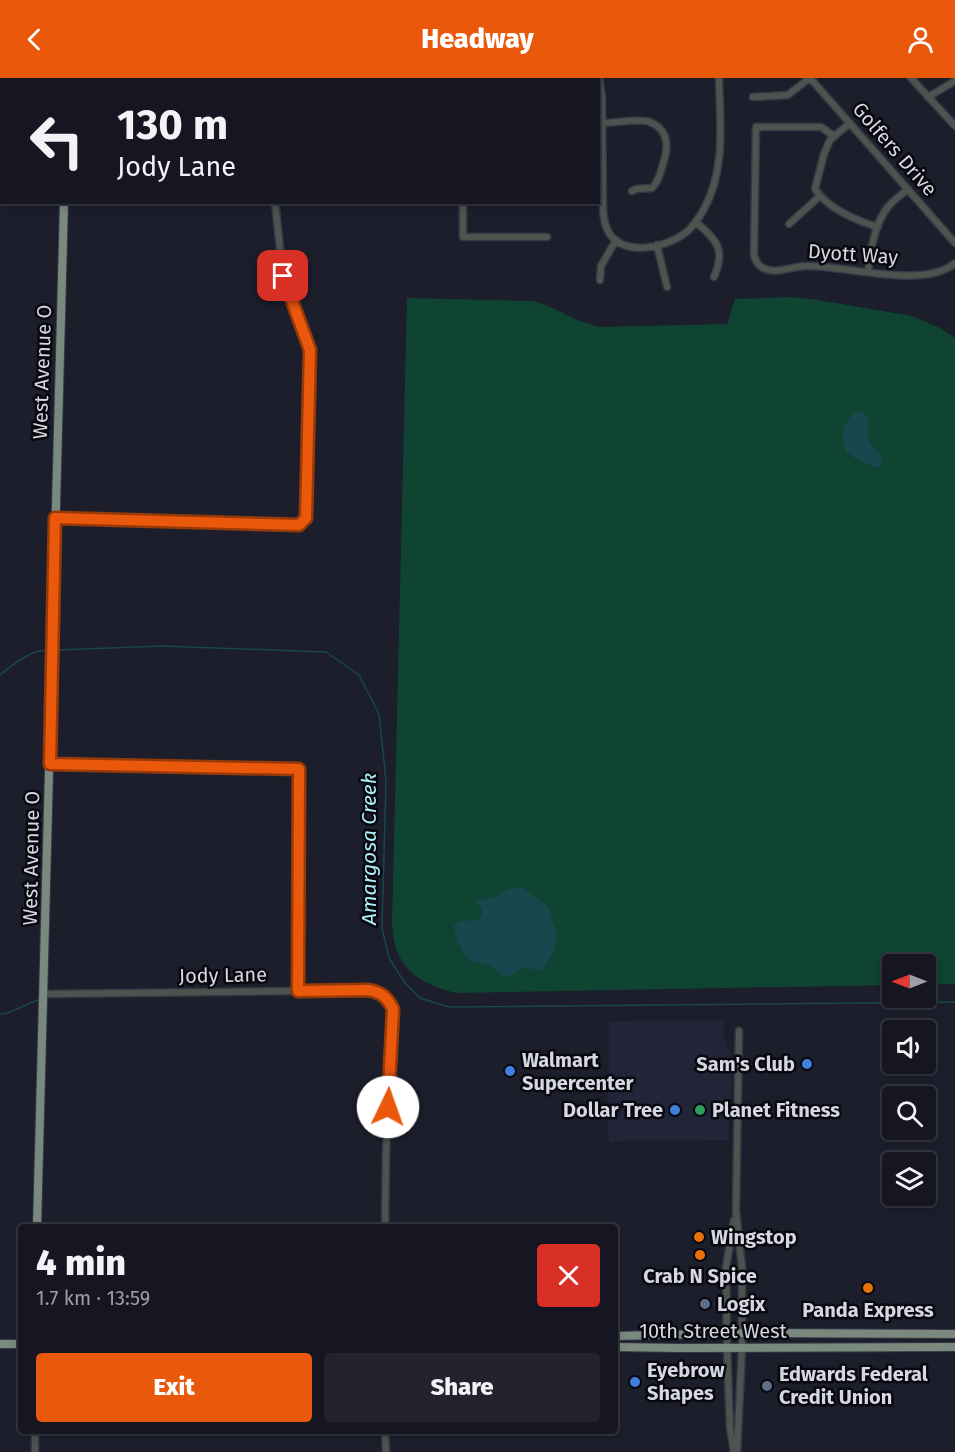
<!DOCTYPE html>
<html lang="en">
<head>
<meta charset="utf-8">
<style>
	body { margin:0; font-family:"Fira Sans",sans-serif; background:#22232e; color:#f1f3f6; height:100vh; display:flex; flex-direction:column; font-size:22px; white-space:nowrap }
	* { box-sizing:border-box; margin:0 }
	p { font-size:20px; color:#9d9fa5 }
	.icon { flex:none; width:33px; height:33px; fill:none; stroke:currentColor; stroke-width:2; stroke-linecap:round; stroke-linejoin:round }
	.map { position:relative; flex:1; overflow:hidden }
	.drawer { position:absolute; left:18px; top:1146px; width:600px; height:210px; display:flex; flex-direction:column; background:#151621; border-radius:6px; box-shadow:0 3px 9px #0003,0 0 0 2px #34353f }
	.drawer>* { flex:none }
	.hud { position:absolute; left:0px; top:0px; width:600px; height:126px; box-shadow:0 3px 9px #0003,0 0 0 2px #34353f; background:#151621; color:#f1f3f6; overflow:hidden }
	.needle { width:39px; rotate:270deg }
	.controls { position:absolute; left:882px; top:876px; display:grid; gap:12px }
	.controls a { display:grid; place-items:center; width:54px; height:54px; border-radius:6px; background:#151621; box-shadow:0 3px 9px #0003,0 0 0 2px #34353f; font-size:30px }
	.pin { position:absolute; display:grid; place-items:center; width:51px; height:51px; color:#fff; margin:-26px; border-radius:12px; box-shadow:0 3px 9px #0006 }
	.me { position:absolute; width:66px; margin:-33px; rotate:3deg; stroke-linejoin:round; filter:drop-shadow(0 0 4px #0008) }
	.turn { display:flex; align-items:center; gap:21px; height:126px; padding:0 18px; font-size:27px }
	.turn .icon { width:78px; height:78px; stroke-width:2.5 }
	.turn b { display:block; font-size:42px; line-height:51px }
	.round { display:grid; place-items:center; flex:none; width:63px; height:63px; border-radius:6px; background:#22232e }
	.summary { display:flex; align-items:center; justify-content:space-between; height:102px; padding:0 18px }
	h1 { font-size:36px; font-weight:800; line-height:45px }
	.cta { display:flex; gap:12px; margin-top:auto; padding:12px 18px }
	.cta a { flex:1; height:69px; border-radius:6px; background:#ea580c; color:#fff; font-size:24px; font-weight:800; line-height:69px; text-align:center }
	.cta a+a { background:#22232e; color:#f1f3f6 }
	header { display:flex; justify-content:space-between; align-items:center; height:78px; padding:0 18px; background:#ea580c; color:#fff; font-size:27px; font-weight:800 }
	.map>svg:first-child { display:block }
	.built { fill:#222438 }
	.green { fill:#0e4431 }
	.water { fill:#19474d }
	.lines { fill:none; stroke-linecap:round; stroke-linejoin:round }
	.stream { stroke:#19474d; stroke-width:1.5 }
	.minor-casing { stroke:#363845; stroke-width:9 }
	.major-casing { stroke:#363845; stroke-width:10 }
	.minor { stroke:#4d544f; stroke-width:6 }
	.major { stroke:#7a897e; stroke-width:8 }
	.route-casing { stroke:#983908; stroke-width:15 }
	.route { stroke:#ea580c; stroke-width:10 }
	.shop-dot { fill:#3f7fe0; stroke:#08080e; stroke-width:2 }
	.leisure-dot { fill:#2e9e5b; stroke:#08080e; stroke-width:2 }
	.food-dot { fill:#e8710a; stroke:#08080e; stroke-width:2 }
	.service-dot { fill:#5c6f8a; stroke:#08080e; stroke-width:2 }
	.labels { text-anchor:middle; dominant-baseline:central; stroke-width:5; stroke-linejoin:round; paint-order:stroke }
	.street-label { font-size:20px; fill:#d5d7e1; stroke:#08080e }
	.poi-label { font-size:20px; font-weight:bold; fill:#d5d7e1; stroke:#08080e; text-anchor:start }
	.water-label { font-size:21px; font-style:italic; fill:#acf0fa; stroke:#08080e }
</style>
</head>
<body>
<header><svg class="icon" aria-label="back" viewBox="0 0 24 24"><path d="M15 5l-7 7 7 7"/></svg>Headway<svg class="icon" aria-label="person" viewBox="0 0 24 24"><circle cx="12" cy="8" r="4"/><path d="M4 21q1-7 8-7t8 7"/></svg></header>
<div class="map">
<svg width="955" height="1374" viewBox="0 0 955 1374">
	<rect width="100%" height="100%" fill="#1c1e2c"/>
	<path class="built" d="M 727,942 L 722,954 L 733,982 L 728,1062 L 621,1063 L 610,1065 L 608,1060 L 609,943 Z"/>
	<path class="green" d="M 792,219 L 818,222 L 912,238 L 940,250 L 955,260 L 955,906 L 926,906 L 926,886 L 892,886 L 892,907 L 456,915 C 416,905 394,889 392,845 L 407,220 L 534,223 L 555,231 L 577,242 L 599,249 L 727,246 L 735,221 Z"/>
	<path class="water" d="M 859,333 C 875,338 865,353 870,364 C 875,373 883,375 882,386 L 877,390 C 869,387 853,381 847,374 C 838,361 844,338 859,333 Z
		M 518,809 L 524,811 L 550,830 C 550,844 556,847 557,858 C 558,864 547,890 541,892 C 536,894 528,888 522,890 C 516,892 513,898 506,899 C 499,897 497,892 491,888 C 485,885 479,885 472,883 C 464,881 454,855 454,847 L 461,843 L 478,842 L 482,836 L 482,831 L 475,823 C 482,821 489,821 495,819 C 504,815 508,810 518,809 Z"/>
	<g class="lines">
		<path class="stream" d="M 57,572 L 162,568 L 326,574 L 359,597 L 379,636 L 386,702 L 382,850 L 389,880 L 405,905 L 420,920 L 449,929 L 955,924
			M 0,597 C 14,586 30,572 49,572
			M 0,936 L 5,936 L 38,922"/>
		<g class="minor-casing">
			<path id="minor" d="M 277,0 L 277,2
				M 599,0 L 602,19 L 603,132 C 604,141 605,150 611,158 C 628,178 665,169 684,156 C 692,150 699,140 704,131 C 726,91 720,44 719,0
				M 810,0 L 955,165
				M 911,0 L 955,48
				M 408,2 L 409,0
				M 566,2 L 574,0
				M 753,19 L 788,17 L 810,0
				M 928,19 L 955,3
				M 603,45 C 615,45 640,40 650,44 C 671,53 668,72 662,89 C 660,97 658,104 652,110 L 636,111 L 632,113
				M 850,45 L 830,62 L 824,76 L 815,111 C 827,130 857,143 878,149
				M 834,58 L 821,49 L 756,49 L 754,177 C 756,184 758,188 765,191 C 779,196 792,188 806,188 C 845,187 924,212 955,185
				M 463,124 L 463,159 L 547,159
				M 696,144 C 717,163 726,171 714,199
				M 789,146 L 820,118
				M 657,167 L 667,209
				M 868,194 C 870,173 874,148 887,130 C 892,123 901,117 908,111
				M 600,202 L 601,188 L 616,162
				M 55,440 L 299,447 L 306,439 L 310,271 L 283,198 L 275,124
				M 50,686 L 299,691 L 298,913
				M 44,916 L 368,912 C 382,914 387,919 393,931 L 386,1075 L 385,1149
				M 35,1353 L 35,1374
				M 385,1353 L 386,1374
				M 734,1374 L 730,1350 L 727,1270 L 726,1189 L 734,1142
				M 737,1374 L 742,1270 L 742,1190 L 736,1133 L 739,953"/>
		</g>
		<g class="major-casing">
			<path id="major" d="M 66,2 L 66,0
				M 37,1149 L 64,124
				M 615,1258 L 741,1255 L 955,1256
				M 0,1266 L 21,1266
				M 615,1269 L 679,1270 L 955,1269"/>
		</g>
		<use href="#minor" class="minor"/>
		<use href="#major" class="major"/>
	</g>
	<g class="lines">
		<g class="route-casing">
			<path id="route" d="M 283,198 L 310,272 L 306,440 L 299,447 L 55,440 L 50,686 L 299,691 L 298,913 L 368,912 C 381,914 387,919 393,931 L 388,1029"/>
		</g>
		<use href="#route" class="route"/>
	</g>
	<g class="shop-dot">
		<circle cx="807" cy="986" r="6"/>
		<circle cx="510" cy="993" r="6"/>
		<circle cx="675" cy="1032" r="6"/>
		<circle cx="635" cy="1304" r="6"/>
	</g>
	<circle class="leisure-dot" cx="700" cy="1032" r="6"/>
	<g class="food-dot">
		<circle cx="699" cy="1159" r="6"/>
		<circle cx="700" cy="1177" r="6"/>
		<circle cx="868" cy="1210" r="6"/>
	</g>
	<g class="service-dot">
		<circle cx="705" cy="1226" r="6"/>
		<circle cx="767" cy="1308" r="6"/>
	</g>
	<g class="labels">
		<g class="street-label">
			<text transform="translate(895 71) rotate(49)">Golfers Drive</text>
			<text transform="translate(853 176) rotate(4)">Dyott Way</text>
			<text transform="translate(42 294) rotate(-88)">West Avenue O</text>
			<text transform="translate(31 780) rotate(-89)">West Avenue O</text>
			<text transform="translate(223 897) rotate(-1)">Jody Lane</text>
			<text x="713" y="1253">10th Street West</text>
		</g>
		<g class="poi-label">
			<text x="522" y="982">Walmart<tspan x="522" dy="23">Supercenter</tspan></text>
			<text x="795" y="986" text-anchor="end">Sam's Club</text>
			<text x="663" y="1032" text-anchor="end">Dollar Tree</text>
			<text x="712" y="1032">Planet Fitness</text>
			<text x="711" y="1159">Wingstop</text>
			<text x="700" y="1198" text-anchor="middle">Crab N Spice</text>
			<text x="717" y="1226">Logix</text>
			<text x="868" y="1232" text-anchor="middle">Panda Express</text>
			<text x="647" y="1292">Eyebrow<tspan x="647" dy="23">Shapes</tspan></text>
			<text x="779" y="1296">Edwards Federal<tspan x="779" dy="23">Credit Union</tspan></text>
		</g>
		<g class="water-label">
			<text transform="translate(369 771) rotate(-90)">Amargosa Creek</text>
		</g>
	</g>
</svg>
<div class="controls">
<a><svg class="needle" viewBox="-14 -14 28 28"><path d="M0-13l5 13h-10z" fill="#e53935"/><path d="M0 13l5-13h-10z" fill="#9d9fa5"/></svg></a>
<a><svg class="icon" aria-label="sound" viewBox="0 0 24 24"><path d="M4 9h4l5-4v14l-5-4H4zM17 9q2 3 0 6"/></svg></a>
<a><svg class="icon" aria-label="search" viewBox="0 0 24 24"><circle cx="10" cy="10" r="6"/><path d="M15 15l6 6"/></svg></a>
<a><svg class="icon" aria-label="layers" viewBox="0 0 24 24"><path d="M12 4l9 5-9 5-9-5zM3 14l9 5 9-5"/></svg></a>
</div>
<div class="pin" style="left:283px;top:198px;background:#d93025"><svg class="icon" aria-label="arrive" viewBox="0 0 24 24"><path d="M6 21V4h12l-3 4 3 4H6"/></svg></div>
<svg class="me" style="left:388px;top:1029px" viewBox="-20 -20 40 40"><circle r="19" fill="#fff"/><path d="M0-13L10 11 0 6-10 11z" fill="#ea580c"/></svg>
<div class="hud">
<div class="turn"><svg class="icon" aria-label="left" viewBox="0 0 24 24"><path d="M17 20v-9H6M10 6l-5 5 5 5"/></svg><div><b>130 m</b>Jody Lane</div></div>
</div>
<section class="drawer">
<div class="summary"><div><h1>4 min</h1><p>1.7 km · 13:59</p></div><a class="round" style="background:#d93025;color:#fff"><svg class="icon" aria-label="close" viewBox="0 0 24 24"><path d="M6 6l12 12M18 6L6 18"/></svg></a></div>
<div class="cta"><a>Exit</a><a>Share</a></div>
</section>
</div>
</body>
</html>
